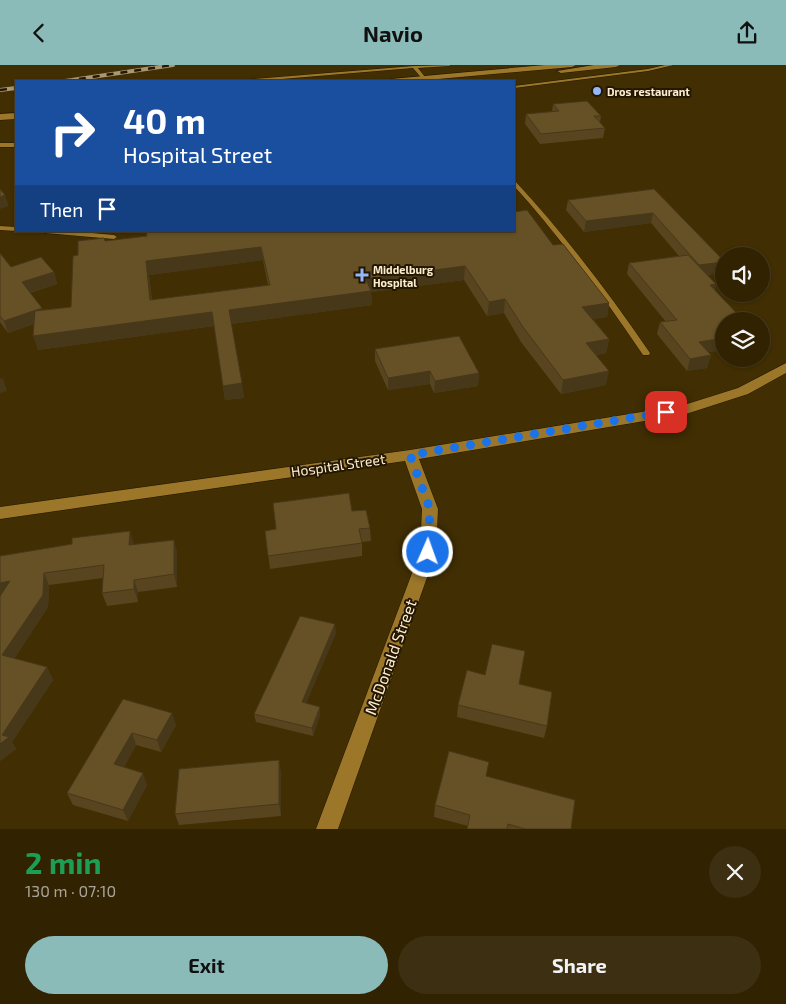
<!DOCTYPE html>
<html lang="en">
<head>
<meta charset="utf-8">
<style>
	body { margin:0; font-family:"Exo 2",sans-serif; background:#3d2f11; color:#f1f3f6; height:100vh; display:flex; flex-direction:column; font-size:19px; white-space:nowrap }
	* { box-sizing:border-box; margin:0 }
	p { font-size:16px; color:#a8a499 }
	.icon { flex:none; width:28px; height:28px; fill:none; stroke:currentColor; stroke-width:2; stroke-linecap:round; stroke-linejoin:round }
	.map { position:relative; height:764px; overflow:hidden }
	.sheet { display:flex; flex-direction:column; background:#312202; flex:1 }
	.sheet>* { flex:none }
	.top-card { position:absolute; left:15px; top:15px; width:500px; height:152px; border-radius:0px; box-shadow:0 1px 4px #0004,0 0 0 1px #4c3f24; background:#1a4fa0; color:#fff; overflow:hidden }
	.fabs { position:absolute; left:715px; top:182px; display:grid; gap:10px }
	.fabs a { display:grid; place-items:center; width:55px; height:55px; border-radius:50%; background:#312202; box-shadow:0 1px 4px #0004,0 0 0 1px #4c3f24; font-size:25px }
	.pin { position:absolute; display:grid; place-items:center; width:42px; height:42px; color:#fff; margin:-21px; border-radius:10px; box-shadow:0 2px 8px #0006 }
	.me { position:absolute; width:55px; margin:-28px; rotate:2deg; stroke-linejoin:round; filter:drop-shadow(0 0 4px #0008) }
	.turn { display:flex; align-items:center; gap:18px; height:105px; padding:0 25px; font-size:22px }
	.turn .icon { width:65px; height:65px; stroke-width:2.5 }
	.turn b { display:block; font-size:35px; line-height:42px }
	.then { display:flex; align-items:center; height:48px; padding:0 25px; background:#0003; gap:10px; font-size:19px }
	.round { display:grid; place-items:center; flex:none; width:52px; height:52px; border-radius:26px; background:#3d2f11 }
	.summary { display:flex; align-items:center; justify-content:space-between; height:85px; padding:0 25px }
	h1 { font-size:30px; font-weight:700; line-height:38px; color:#1e9e55 }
	.primary-button { display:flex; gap:10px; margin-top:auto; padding:10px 25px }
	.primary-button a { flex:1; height:58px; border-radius:30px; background:#8bbbb9; color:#111; font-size:20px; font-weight:700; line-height:58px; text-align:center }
	.primary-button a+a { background:#3d2f11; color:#f1f3f6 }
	header { display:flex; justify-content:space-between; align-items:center; height:65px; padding:0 25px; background:#8bbbb9; color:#111; font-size:22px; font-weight:700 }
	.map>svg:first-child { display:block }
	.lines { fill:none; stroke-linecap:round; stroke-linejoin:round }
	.lane-casing { stroke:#231701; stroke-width:1 }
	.street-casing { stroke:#231701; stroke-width:1 }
	.secondary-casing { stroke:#231701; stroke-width:1 }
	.lane { fill:#9c7729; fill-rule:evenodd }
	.street { fill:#9c7729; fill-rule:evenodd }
	.secondary { fill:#9c7729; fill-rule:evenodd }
	.rail-casing { stroke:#aa9875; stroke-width:4 }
	.rail { stroke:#231701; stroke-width:2.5; stroke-dasharray:7; stroke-linecap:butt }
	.wall { fill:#584520; fill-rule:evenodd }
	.shaded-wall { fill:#47381a }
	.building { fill:#665025; stroke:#47381a; fill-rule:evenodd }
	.route { stroke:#1a73e8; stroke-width:9; stroke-dasharray:0 16.2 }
	.poi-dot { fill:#92b7fd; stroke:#231701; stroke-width:2 }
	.labels { text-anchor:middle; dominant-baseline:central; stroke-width:4; stroke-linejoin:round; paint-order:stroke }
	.far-poi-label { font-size:11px; font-weight:bold; fill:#fdedd0; stroke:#231701; text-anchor:start }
	.street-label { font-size:14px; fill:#fdedd0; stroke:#231701 }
	.near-street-label { font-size:16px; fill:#fdedd0; stroke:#231701 }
</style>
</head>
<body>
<header><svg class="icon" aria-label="back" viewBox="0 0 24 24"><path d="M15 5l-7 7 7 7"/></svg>Navio<svg class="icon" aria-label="share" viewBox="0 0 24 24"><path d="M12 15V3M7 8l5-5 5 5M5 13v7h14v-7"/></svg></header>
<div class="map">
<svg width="786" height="764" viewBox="0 0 786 764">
	<rect width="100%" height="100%" fill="#412e03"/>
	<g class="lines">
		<g class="lane-casing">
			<path id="lane" d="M 451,0 L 449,1 L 418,3 L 428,16 L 424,16 L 413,3 L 258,16 L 241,16 L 243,15 L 414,1 Z
				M 665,0 L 674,0 L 648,6 L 514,23 L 514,21 L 648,4 Z
				M 0,78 L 16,78 L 16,82 L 0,82 Z
				M 514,116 L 516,117 C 565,170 609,228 650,288 L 649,290 L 643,290 C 603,231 562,174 514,121 Z
				M 0,161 L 16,162 L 16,166 L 0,165 Z
				M 42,166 L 70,166 L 114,170 L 117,172 L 114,174 L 45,168 Z"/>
		</g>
		<g class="street-casing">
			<path id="street" d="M 786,298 L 786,308 L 748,329 L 686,349 L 419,394 L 438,444 L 436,487 L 338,764 L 316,764 L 420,487 L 422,444 L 405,396 L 0,454 L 0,442 L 410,385 L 684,340 L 738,323 Z"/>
		</g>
		<g class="secondary-casing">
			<path id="secondary" d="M 545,0 L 576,0 L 572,2 L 416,16 L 387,16 L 391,14 Z
				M 594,0 L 620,0 L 616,2 L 561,8 L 557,6 Z
				M 16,48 L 16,54 L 0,55 L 0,49 Z"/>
		</g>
		<use href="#lane" class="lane"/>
		<use href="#street" class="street"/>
		<use href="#secondary" class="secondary"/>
		<g class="rail-casing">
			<path id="rail" d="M 65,16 L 173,0
				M 0,25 L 16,23"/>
		</g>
		<use href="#rail" class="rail"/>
	</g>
	<path class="wall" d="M 553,39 L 601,51 L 600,58 L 605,63 L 603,73 L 540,79 L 525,59 L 526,49 L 552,47 Z
		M 654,124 L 724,196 L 721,208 L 707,210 L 716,219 L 715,225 L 724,256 L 724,285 L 708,287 L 711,290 L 707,303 L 687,306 L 657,269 L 660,257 L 666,257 L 627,209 L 629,198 L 679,191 L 651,158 L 584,167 L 566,145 L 568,135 Z
		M 104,173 L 105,176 L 553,180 L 609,238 L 607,252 L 593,254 L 609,274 L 606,288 L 596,290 L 606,320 L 561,329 L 521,277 L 504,248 L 487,251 L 464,215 L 371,227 L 372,240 L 231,259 L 244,333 L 225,335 L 214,261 L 38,285 L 34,259 L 8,268 L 0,257 L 0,188 L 11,202 L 54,207 L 57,219 L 30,228 L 43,245 L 71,242 L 78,190 ZM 263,195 L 268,220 L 152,235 L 149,210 Z
		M 375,284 L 479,308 L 478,321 L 434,328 L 430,319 L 388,325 L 375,296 Z
		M 352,446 L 370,463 L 371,476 L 362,477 L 362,491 L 270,504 L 265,466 L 276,464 Z
		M 134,479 L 134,480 L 177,487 L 177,522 L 138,527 L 138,537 L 107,541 L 102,528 L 103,513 L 49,520 L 48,542 L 14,594 L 47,602 L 53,615 L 12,677 L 16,684 L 0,696 L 0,491 Z
		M 336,568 L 306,638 L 320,642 L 320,650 L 313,671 L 256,657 L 254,649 Z
		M 519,619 L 547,661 L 544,673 L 457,652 L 458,640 Z
		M 123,634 L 176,660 L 161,687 L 136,680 L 124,702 L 147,720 L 128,756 L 73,740 L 67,728 Z
		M 281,707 L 281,751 L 179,760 L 175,749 Z
		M 487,711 L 571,764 L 467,764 L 468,761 L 434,752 L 435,740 Z"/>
	<path class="shaded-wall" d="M 5,130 L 9,141 L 0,144 L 0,132 Z
		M 653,148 L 651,158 L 584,167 L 586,156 Z
		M 261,182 L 263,195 L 149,210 L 153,249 L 150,235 L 146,196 Z
		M 724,197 L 721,208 L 696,211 L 699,200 Z
		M 465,201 L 464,215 L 371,227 L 372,240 L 231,259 L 229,245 L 366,214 Z
		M 54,207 L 57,219 L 25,229 L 22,217 Z
		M 716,219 L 713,231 L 710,220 Z
		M 505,234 L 504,248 L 487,251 L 489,237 Z
		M 609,238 L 607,252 L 580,256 L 582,242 Z
		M 42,243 L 46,255 L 8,268 L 4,256 Z
		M 212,247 L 214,261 L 38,285 L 33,271 Z
		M 724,273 L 724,285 L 696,289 L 699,277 Z
		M 609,274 L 606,288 L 584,292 L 586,278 Z
		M 711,290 L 707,303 L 687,306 L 690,294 Z
		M 430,306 L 430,319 L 388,325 L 388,313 Z
		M 609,306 L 606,320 L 561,329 L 563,315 Z
		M 479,308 L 478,321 L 434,328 L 435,316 Z
		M 3,313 L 7,326 L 0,328 L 0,314 Z
		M 242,318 L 244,333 L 225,335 L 223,321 Z
		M 130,466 L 134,479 L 133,493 L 129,480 Z
		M 174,475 L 177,487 L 177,522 L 174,509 Z
		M 44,508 L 49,520 L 48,542 L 8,603 L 2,590 Z
		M 134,515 L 138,527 L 138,537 L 134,524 Z
		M 10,516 L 0,532 L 0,518 Z
		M 335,559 L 336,568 L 303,646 L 302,637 Z
		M 47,602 L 53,615 L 12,677 L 16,684 L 0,696 L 0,679 L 2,670 Z
		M 320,642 L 320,650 L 313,671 L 312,663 Z
		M 172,648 L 176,660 L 161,687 L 157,675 Z
		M 132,668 L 136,680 L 119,711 L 114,699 Z
		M 279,695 L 281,707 L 281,751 L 279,739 Z
		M 143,708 L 147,720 L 128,756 L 123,745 Z"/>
	<path class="building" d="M 587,36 L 601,51 L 594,51 L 605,63 L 541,69 L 526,49 L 559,46 L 553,39 Z
		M 0,124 L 5,130 L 0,132 Z
		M 654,124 L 724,196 L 724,197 L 699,200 L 653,148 L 586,156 L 568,135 Z
		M 527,145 L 553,180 L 563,179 L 609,238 L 582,242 L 609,274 L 586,278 L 609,306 L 563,315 L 523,262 L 505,234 L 489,237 L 465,201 L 366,214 L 371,226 L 229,245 L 242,318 L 223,321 L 212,247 L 33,271 L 35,246 L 71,242 L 73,191 L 78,190 L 78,176 L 104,173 L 105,176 L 147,171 L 146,166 L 514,166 L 514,147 ZM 261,182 L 270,220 L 150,235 L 146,196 Z
		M 0,188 L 11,202 L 41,192 L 54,207 L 22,217 L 42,243 L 4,256 L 0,251 Z
		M 688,190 L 716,219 L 710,220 L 744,256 L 724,256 L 724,273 L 699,277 L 711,290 L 690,294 L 660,257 L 677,255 L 629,198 Z
		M 459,271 L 479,308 L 435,316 L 430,306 L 388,313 L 375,284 Z
		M 349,428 L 352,446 L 366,445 L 370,463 L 359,464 L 362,478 L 268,491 L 265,466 L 276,464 L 273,438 Z
		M 130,466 L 129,480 L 174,475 L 174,509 L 134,515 L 134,524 L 102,528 L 104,500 L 44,508 L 43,530 L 2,590 L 47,602 L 2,670 L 9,672 L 0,679 L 0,531 L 10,516 L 0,518 L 0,491 L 72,479 L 72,473 Z
		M 300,551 L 335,559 L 302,637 L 320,642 L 312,663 L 254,649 Z
		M 492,579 L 525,586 L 519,619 L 552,627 L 547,661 L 458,640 L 467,605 L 485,610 Z
		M 123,634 L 172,648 L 157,675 L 132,668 L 114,699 L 143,708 L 123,745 L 67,728 Z
		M 449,686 L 489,697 L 486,711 L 575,735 L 571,764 L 525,764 L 508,759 L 507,764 L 467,764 L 470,750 L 435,740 Z
		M 279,695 L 279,739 L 175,749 L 179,704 Z"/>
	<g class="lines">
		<path class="route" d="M 428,487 L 430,444 L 410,390 L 666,347"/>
	</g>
	<g class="poi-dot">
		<circle cx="597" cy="26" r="5"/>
		<path d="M359.5 202.5h5v5h5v5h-5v5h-5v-5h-5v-5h5z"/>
	</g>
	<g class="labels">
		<g class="far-poi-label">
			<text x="607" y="26">Dros restaurant</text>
			<text x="373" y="204">Middelburg<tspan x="373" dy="13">Hospital</tspan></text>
		</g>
		<g class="street-label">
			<text transform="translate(338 400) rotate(-8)">Hospital Street</text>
		</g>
		<g class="near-street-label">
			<text transform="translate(390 592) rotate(-70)">McDonald Street</text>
		</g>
	</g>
</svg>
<div class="fabs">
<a><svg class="icon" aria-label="sound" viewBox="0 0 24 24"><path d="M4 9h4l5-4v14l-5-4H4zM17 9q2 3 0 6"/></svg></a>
<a><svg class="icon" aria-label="layers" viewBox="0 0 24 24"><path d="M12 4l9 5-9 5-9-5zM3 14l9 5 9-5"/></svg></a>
</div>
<div class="pin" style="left:666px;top:347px;background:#d93025"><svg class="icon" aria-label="arrive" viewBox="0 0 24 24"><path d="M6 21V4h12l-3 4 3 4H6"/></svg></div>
<svg class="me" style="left:428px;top:487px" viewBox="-20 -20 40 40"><circle r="17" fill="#1a73e8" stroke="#fff" stroke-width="3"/><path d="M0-11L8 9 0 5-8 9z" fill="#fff"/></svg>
<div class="top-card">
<div class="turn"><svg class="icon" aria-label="right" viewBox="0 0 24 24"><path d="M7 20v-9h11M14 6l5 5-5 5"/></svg><div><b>40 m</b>Hospital Street</div></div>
<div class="then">Then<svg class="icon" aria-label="arrive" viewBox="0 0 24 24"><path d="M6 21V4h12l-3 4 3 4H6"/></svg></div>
</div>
</div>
<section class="sheet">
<div class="summary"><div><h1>2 min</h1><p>130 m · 07:10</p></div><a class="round"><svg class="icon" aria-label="close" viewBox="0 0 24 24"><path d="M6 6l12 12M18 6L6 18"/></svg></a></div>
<div class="primary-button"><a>Exit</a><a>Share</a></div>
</section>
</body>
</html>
